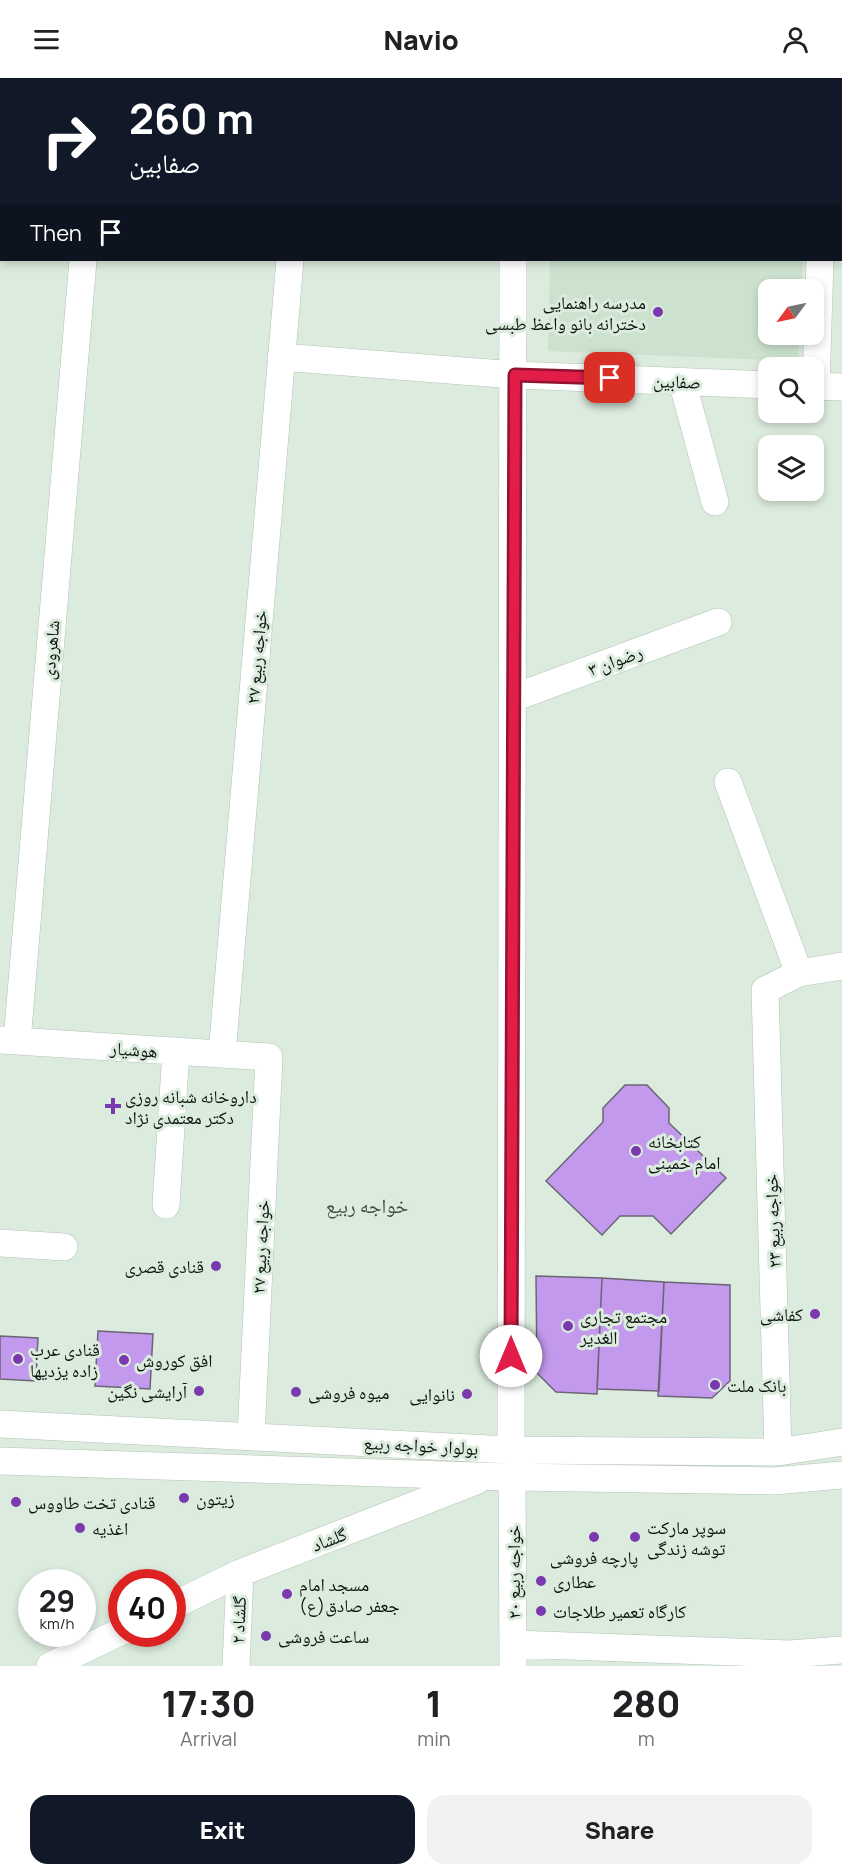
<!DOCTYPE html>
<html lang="en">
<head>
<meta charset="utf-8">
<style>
	body { margin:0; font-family:Manrope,"Noto Naskh Arabic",sans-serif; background:#f2f2f2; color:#202124; height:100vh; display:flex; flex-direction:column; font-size:22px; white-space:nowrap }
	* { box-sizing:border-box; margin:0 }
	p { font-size:20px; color:#757577 }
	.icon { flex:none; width:33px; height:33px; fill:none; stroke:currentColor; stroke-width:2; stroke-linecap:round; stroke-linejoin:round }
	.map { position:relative; height:1588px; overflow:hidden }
	.drawer { display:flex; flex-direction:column; background:#fff; flex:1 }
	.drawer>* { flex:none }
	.guide { position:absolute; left:0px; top:0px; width:843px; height:183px; box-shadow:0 3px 9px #0003; background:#111827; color:#fff; overflow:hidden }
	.needle { width:39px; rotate:237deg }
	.tools { position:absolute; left:758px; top:201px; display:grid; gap:12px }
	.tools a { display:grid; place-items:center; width:66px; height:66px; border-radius:12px; background:#fff; box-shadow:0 3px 9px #0003; font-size:30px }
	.speed { position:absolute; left:18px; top:1491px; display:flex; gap:12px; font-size:30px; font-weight:700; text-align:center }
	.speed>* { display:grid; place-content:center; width:78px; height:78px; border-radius:50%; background:#fff; box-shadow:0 3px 9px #0003; line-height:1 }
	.speed small { font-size:15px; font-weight:400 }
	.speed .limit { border:9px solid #d22; background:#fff; color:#111 }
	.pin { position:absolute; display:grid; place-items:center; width:51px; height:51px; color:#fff; margin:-26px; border-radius:12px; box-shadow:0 3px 9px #0006 }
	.me { position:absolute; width:66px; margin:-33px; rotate:0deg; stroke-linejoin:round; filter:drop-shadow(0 0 4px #0008) }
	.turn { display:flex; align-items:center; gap:21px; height:126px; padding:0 30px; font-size:27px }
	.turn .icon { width:78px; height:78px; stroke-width:2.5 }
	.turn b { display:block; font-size:42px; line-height:51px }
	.then { display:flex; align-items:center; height:57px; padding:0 30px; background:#0003; gap:12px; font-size:22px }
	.eta { display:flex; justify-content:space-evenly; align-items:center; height:102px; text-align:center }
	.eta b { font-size:36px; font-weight:800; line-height:42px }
	.action { display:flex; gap:12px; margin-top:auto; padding:12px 30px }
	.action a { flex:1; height:69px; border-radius:18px; background:#111827; color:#fff; font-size:24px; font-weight:800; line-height:69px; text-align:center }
	.action a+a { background:#f2f2f2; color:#202124 }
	header { display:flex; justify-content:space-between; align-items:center; height:78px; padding:0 30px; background:#fff; font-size:27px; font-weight:800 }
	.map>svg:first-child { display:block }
	.built { fill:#cce2ce }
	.building { fill:#c299ec; stroke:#6c6575; stroke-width:1.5 }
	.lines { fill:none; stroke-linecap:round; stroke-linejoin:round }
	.minor-casing { stroke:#b4c3b5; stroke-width:28 }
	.minor { stroke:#fff; stroke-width:27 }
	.route-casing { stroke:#92132f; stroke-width:15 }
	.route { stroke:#e11d48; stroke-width:10 }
	.poi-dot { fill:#7a39ae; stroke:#dbebdd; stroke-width:2 }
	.labels { text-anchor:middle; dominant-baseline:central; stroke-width:6; stroke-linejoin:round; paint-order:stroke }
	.poi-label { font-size:18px; fill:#0d130e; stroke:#dbebdd; text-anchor:start }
	.street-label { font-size:18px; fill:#0d130e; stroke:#dbebdd }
	.neighbourhood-label { font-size:20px; fill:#414f43; stroke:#dbebdd }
</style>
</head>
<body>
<header><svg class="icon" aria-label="menu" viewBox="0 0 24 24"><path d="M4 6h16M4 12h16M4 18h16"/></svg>Navio<svg class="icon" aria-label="person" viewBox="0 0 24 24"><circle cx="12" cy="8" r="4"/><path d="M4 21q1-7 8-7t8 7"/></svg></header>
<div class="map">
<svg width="842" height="1588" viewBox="0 0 842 1588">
	<rect width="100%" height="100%" fill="#dbebdd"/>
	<path class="built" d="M 553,0 L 810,0 L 553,2 Z
		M 550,182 L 803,182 L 801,211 L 768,212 L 768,256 L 799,257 L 798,283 L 548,273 Z"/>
	<path class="building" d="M 625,1007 L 647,1007 L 669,1030 L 669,1045 L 726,1100 L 671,1156 L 653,1138 L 620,1138 L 602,1157 L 546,1103 L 603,1044 L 603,1030 Z
		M 536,1198 L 602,1200 L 597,1316 L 556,1314 L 537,1295 Z
		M 602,1200 L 664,1204 L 659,1313 L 597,1311 Z
		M 664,1204 L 730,1207 L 730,1303 L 712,1320 L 658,1318 Z
		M 98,1253 L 153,1256 L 150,1311 L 95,1308 Z
		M 0,1258 L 38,1260 L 36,1303 L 0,1301 Z"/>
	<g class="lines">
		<g class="minor-casing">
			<path id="minor" d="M 510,0 L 510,2
				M 97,2 L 97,0
				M 306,2 L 306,0
				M 824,2 L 824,0
				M 281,279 L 515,297 L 768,307
				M 682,303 L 715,424
				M 813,308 L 842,309
				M 816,308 L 820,182
				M 513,620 L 718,544
				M 728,704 L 799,895
				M 0,962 L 269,979 L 251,1359
				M 17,963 L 83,182
				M 222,976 L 290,182
				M 166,1127 L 176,973
				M 0,1165 L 64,1169
				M 0,1346 L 511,1372 L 778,1374 L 842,1364
				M 511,1372 L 513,182
				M 778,1374 L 765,912 L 799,895 L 842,888
				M 0,1383 L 512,1399 L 774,1403 L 842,1397
				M 512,1399 L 513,1588
				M 172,1528 L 240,1495 L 476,1403
				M 513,1566 L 790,1576 L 842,1572
				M 50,1588 L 122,1553
				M 236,1588 L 240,1495"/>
		</g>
		<use href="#minor" class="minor"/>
	</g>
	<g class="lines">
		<g class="route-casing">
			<path id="route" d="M 511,1278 L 515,297 L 610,300"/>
		</g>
		<use href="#route" class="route"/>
	</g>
	<g class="poi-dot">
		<circle cx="658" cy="234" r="6"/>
		<path d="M110 1019h6v6h6v6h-6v6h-6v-6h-6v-6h6z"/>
		<circle cx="636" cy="1073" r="6"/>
		<circle cx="216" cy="1188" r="6"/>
		<circle cx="815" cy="1236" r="6"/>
		<circle cx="568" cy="1248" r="6"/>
		<circle cx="18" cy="1281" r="6"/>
		<circle cx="124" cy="1282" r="6"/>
		<circle cx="715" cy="1307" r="6"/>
		<circle cx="199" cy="1313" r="6"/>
		<circle cx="296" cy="1314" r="6"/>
		<circle cx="467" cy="1316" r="6"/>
		<circle cx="184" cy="1420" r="6"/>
		<circle cx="16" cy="1424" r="6"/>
		<circle cx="80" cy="1450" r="6"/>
		<circle cx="594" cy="1459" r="6"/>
		<circle cx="635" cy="1459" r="6"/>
		<circle cx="541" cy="1503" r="6"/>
		<circle cx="287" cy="1516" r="6"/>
		<circle cx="541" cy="1533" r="6"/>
		<circle cx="266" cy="1558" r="6"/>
	</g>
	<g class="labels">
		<g class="poi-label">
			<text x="646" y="224" text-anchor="end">مدرسه راهنمایی<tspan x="646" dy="21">دخترانه بانو واعظ طبسی</tspan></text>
			<text x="125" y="1018">داروخانه شبانه روزی<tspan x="125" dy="21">دکتر معتمدی نژاد</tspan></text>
			<text x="648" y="1063">کتابخانه<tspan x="648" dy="21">امام خمینی</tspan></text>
			<text x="204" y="1188" text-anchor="end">قنادی قصری</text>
			<text x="803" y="1236" text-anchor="end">کفاشی</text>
			<text x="580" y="1238">مجتمع تجاری<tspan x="580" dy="21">الغدیر</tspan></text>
			<text x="30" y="1271">قنادی عرب<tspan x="30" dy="21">زاده یزدیها</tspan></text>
			<text x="136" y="1282">افق کوروش</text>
			<text x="727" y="1307">بانک ملت</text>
			<text x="187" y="1313" text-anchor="end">آرایشی نگین</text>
			<text x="308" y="1314">میوه فروشی</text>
			<text x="455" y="1316" text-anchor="end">نانوایی</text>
			<text x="196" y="1420">زیتون</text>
			<text x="28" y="1424">قنادی تخت طاووس</text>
			<text x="647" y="1449">سوپر مارکت<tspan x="647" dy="21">توشه زندگی</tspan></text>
			<text x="92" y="1450">اغذیه</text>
			<text x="594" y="1479" text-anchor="middle">پارچه فروشی</text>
			<text x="553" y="1503">عطاری</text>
			<text x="299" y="1506">مسجد امام<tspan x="299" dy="21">جعفر صادق(ع)</tspan></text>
			<text x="553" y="1533">کارگاه تعمیر طلاجات</text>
			<text x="278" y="1558">ساعت فروشی</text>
		</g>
		<g class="street-label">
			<text transform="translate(677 303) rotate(2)">صفابین</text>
			<text transform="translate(50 572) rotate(-85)">شاهرودی</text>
			<text transform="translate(256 579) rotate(-85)">خواجه ربیع ۲۷</text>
			<text transform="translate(615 582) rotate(-20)">رضوان ۳</text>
			<text transform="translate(134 971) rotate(4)">هوشیار</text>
			<text transform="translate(772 1143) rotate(-92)">خواجه ربیع ۲۳</text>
			<text transform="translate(260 1169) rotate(-87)">خواجه ربیع ۲۷</text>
			<text transform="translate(421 1367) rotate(3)">بولوار خواجه ربیع</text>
			<text transform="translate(329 1461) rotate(-21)">گلشاد</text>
			<text transform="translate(513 1494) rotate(-90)">خواجه ربیع ۲۰</text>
			<text transform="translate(238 1542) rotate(-87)">گلشاد ۲</text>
		</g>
		<g class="neighbourhood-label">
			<text x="367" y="1127">خواجه ربیع</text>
		</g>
	</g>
</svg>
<div class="tools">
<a><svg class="needle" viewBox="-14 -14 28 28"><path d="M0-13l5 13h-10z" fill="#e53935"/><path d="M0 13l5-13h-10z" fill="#757577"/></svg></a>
<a><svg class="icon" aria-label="search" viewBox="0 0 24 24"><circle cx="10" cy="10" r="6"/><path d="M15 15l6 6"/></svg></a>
<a><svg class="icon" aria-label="layers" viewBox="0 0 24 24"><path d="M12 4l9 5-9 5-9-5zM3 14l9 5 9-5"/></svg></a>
</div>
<div class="speed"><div>29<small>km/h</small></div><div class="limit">40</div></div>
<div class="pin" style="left:610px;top:300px;background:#d93025"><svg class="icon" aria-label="arrive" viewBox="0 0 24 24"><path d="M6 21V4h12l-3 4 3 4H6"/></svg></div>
<svg class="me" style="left:511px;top:1278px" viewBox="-20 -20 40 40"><circle r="19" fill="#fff"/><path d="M0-13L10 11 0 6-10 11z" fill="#e11d48"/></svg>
<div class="guide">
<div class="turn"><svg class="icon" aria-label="right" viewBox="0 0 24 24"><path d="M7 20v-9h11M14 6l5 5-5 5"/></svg><div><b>260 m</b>صفابین</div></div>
<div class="then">Then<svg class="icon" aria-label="arrive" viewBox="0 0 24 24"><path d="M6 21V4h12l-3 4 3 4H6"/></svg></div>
</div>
</div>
<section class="drawer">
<div class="eta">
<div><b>17:30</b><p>Arrival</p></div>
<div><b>1</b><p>min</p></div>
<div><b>280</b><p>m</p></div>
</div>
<div class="action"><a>Exit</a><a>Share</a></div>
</section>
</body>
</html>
